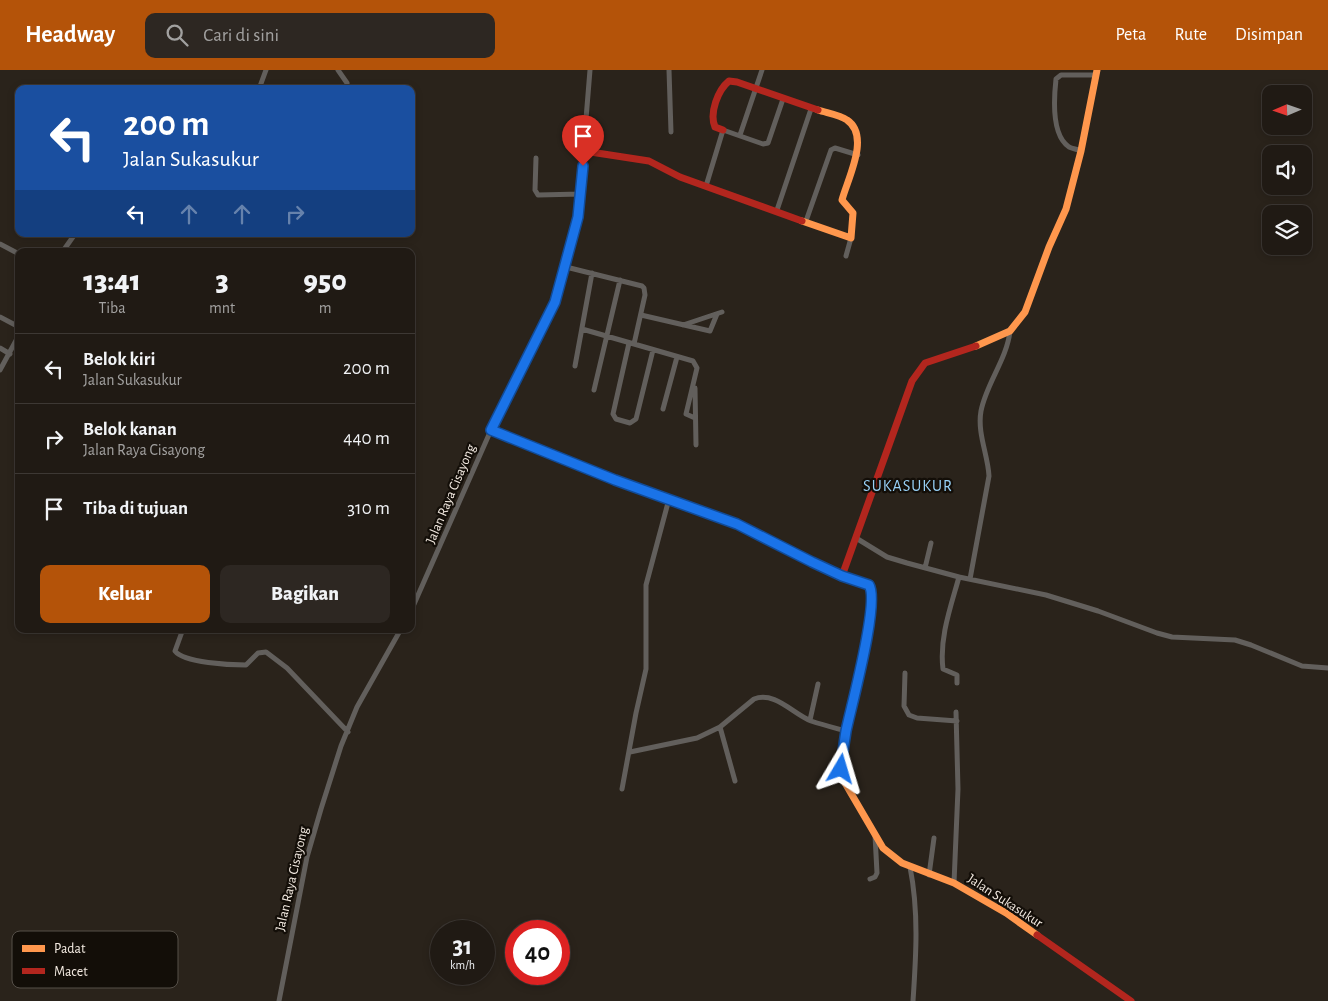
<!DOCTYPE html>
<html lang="id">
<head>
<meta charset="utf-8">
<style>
	body { margin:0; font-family:"Alegreya Sans",sans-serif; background:#2d2722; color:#f1f3f6; height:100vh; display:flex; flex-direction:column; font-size:19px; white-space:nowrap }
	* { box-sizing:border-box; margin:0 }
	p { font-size:16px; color:#a2a1a0 }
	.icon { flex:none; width:28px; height:28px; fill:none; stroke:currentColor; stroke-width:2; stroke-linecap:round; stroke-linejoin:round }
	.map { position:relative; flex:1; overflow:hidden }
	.details { position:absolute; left:15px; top:178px; width:400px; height:385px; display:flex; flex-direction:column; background:#201a14; border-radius:10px; box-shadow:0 2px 8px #0003,0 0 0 1px #3d3834 }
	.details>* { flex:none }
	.top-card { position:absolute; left:15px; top:15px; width:400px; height:152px; border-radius:10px; box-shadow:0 2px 8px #0003,0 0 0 1px #3d3834; background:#1a4fa0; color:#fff; overflow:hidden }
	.needle { width:32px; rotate:268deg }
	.tools { position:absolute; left:1262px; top:15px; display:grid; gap:10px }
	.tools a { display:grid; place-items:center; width:50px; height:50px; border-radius:10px; background:#201a14; box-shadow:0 2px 8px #0003,0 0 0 1px #3d3834; font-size:25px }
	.speed { position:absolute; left:430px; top:850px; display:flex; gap:10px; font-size:25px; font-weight:700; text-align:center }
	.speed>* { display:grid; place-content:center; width:65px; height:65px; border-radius:50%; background:#201a14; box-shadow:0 2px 8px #0003,0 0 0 1px #3d3834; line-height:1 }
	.speed small { font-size:12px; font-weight:400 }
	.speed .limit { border:8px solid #d22; background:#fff; color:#111 }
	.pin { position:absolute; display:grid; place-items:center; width:42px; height:42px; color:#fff; margin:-51px -21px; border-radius:50% 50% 50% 0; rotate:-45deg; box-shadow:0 0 5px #0007 }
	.pin .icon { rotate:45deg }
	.me { position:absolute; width:55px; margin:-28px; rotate:7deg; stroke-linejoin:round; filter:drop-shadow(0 0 4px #0008) }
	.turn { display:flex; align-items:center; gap:18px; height:105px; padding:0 25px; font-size:22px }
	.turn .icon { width:65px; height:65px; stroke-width:2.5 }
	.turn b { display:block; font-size:35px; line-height:42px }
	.lanes { display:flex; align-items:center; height:48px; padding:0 25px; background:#0003; justify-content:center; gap:25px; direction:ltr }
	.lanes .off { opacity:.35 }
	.eta { display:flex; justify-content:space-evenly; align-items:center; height:85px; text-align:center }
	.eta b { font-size:30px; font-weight:800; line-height:35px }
	.primary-button { display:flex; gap:10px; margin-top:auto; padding:10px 25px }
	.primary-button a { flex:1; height:58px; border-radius:10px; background:#b45309; color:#fff; font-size:20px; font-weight:800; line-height:58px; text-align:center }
	.primary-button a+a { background:#2d2722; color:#f1f3f6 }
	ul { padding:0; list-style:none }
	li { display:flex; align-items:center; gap:15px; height:70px; padding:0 25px; border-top:1px solid #3d3834 }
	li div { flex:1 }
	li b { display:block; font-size:19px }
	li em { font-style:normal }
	header { display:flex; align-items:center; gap:30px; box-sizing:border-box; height:70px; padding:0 25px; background:#b45309; color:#fff }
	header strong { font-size:24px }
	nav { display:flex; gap:28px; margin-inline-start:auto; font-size:18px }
	.search { width:350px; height:45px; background:#2d2722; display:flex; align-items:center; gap:12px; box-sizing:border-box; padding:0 18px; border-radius:10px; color:#a2a1a0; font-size:19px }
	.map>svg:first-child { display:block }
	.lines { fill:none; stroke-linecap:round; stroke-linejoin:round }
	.street { stroke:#625f5c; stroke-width:5 }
	.slow { stroke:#ff974d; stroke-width:7 }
	.jam { stroke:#b3261e; stroke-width:7 }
	.route-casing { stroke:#114b97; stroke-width:12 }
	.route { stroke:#1a73e8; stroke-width:9 }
	.labels { text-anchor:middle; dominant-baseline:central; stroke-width:4.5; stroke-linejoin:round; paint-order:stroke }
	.street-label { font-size:14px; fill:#f4ebe2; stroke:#130e08 }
	.quarter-label { font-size:16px; letter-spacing:1px; fill:#98d1f7; stroke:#130e08 }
	.key { fill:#130e08; stroke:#565049; stroke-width:1 }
	.key-label { font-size:14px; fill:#f4ebe2 }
</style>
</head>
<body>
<header>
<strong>Headway</strong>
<div class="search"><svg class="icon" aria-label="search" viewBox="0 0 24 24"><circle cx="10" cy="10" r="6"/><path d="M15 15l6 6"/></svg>Cari di sini</div>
<nav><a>Peta</a><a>Rute</a><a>Disimpan</a></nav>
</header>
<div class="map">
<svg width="1328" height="931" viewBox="0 0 1328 931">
	<rect width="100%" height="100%" fill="#2a231b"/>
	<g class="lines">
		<path class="street" d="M 338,0 L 347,13
			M 669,0 L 671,62
			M 259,19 L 266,0
			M 740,65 L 762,0
			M 1081,81 C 1077,79 1073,79 1069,77 C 1051,65 1054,27 1056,9 L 1061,5 L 1096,5
			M 536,88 L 535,120 L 538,125 L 581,124
			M 706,116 L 723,60 L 763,74 L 768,73 L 783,29
			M 777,140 L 811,39
			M 806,151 L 831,80 L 835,78 L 858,85
			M 0,174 L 19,184
			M 63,181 L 75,164
			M 846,186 L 851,168
			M 566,197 L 642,216 L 644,218 L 645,225 L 634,274
			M 641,245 L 710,261 L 717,244
			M 0,247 L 19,257
			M 683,255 L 722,242
			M 582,259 L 693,291 L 697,298 L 686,344 L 695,348
			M 629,273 L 613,344 L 616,349 L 630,353 L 636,349 L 653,280
			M 0,278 L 10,284
			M 575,296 L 592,203
			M 0,300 L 19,265
			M 695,318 L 696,375
			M 594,320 L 620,210
			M 663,339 L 677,287
			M 856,468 L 887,487 L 907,493 L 959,507 L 1046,525 L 1098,541 L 1157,563 L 1172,567 L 1235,570 L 1251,575 L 1302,596 L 1328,598
			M 925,498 L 931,473
			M 970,509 L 989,406 C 988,385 977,363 981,341 C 986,314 1007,289 1010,261
			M 411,541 L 491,360 L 555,232 L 578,147 L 590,0
			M 183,559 L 175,581 C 184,593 231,595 246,595 L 258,583 L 266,582 L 287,598 L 348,662
			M 905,603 L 904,636 L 909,645 L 917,648 L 957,651
			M 957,613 L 957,605 L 943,599 C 939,568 951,536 959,507
			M 810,650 L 818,614
			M 720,657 L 735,711
			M 630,682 L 697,668 L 720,657 L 754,629 C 775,621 793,644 811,651 C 823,655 835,658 846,661
			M 622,719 L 636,643 L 646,599 L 646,515 L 669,429
			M 910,797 C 919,842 916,886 913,931
			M 929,805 L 934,768
			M 870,809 L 875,807 L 877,803 L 875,765
			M 954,813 L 958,719 L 956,642
			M 279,931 L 307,787 L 321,739 L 341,676 L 357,637 L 401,559"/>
		<path class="slow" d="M 802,151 L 851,168 L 853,143 L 842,130 C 847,110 871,66 847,50 C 840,45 827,43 818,40
			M 976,276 L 1010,261 L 1025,242 L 1049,177 L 1066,139 L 1081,81 L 1097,0
			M 491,360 L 615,410 L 737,454 L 768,470
			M 846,664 L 841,699 L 845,713 L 883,778 L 902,793 L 954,813 L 1006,843 L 1037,865"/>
		<path class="jam" d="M 723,60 L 715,57 C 709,43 718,20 729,11 L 737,12 L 818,40
			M 584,81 L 649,91 L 680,107 L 802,151
			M 768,470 L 842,506 L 869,515 L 872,524 L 866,574 L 846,664
			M 842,506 L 912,311 L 925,293 L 976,276
			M 1037,865 L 1131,931"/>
	</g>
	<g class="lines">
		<g class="route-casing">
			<path id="route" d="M 583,96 L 578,147 L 555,232 L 491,360 L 615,410 L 737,454 L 812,492 L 842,506 L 869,515 C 880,532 851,637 846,661 C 844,674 842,687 841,699"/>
		</g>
		<use href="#route" class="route"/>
	</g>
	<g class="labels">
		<g class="street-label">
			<text transform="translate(451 424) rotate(-67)">Jalan Raya Cisayong</text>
			<text transform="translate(292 809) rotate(-77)">Jalan Raya Cisayong</text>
			<text transform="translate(1005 831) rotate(33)">Jalan Sukasukur</text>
		</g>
		<g class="quarter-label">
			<text x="908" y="416">SUKASUKUR</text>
		</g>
	</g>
	<rect x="12" y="861" width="166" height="57" rx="8" class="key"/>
	<rect x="22" y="875" width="23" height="7" fill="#ff974d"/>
	<rect x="22" y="898" width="23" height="6" fill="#b3261e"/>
	<g class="key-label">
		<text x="54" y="883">Padat</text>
		<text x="54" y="906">Macet</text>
	</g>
</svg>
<div class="tools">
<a><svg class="needle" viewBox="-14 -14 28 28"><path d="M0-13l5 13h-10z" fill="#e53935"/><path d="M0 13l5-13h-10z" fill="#a2a1a0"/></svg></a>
<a><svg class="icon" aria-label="sound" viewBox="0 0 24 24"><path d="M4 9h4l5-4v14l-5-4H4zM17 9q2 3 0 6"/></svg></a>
<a><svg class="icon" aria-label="layers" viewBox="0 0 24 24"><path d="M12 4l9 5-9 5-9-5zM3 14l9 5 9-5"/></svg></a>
</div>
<div class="speed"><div>31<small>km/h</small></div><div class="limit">40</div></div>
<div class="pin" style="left:583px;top:96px;background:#d93025"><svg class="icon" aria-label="arrive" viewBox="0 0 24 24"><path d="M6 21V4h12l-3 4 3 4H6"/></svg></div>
<svg class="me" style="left:841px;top:699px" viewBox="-20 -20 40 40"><path d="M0-17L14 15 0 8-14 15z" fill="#1a73e8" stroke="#fff" stroke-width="4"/></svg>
<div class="top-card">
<div class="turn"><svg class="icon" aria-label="left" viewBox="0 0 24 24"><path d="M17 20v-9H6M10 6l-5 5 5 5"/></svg><div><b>200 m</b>Jalan Sukasukur</div></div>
<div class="lanes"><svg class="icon" aria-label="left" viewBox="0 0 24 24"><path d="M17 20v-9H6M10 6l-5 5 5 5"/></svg><svg class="icon off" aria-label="ahead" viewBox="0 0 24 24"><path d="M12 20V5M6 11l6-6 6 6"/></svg><svg class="icon off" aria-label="ahead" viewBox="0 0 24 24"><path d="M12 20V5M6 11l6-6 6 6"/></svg><svg class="icon off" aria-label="right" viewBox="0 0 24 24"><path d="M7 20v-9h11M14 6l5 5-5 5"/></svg></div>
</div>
<section class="details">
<div class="eta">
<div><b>13:41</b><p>Tiba</p></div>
<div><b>3</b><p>mnt</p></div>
<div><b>950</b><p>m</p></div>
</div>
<ul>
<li><svg class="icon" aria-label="left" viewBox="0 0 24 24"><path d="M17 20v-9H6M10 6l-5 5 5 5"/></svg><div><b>Belok kiri</b><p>Jalan Sukasukur</p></div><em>200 m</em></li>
<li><svg class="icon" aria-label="right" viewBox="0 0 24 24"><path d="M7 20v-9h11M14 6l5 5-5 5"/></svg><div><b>Belok kanan</b><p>Jalan Raya Cisayong</p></div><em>440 m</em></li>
<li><svg class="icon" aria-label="arrive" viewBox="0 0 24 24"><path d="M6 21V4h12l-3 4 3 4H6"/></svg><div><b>Tiba di tujuan</b></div><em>310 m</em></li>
</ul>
<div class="primary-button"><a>Keluar</a><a>Bagikan</a></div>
</section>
</div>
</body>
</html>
